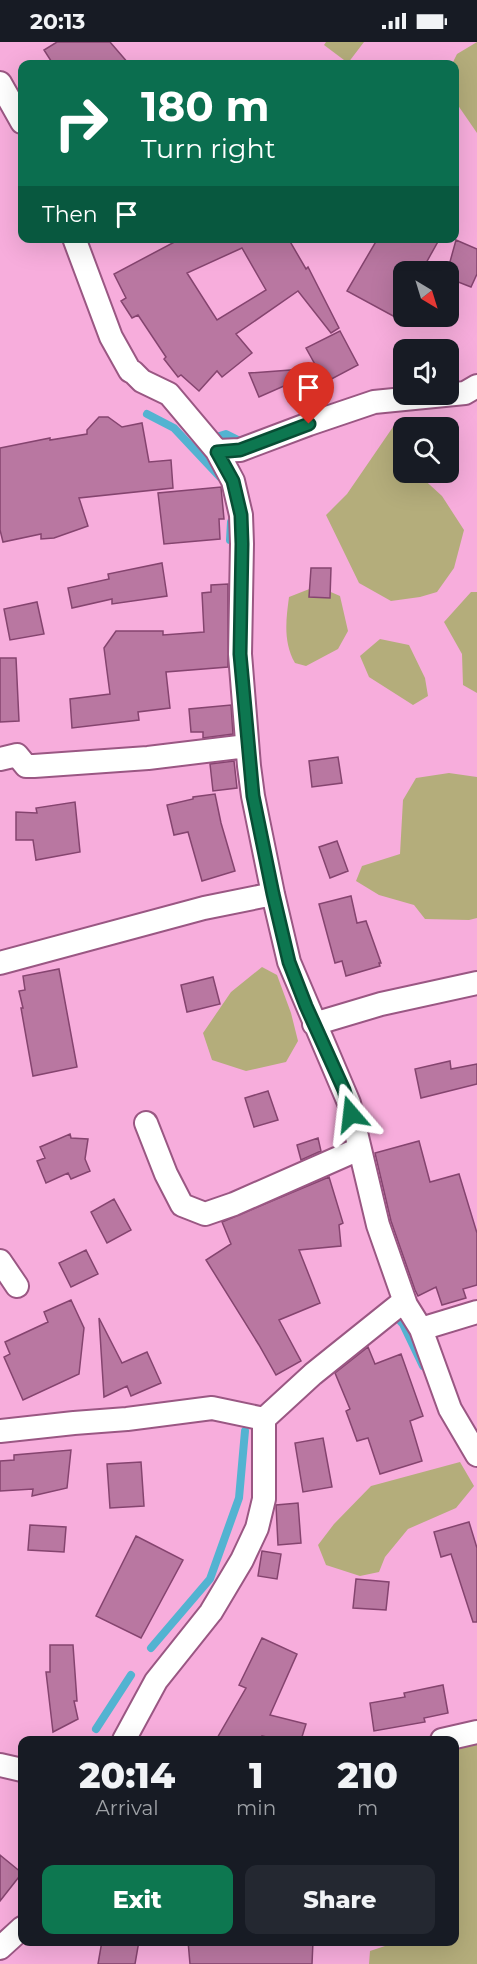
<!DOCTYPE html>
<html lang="en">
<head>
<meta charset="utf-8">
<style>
	body { margin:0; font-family:Montserrat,sans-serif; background:#242831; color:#f1f3f6; height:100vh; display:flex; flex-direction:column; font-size:22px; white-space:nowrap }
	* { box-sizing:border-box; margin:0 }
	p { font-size:20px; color:#9ea1a6 }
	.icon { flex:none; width:33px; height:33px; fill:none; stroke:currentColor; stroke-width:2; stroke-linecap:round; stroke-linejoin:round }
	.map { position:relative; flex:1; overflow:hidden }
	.sheet { position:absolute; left:18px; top:1694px; width:441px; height:210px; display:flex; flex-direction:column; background:#171b24; border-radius:12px; box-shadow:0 6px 24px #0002 }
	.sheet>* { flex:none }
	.guide { position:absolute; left:18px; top:18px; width:441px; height:183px; border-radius:12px; box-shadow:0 6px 24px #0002; background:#0b6e4f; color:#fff; overflow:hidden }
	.needle { width:39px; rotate:142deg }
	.tools { position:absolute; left:393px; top:219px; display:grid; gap:12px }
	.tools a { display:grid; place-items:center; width:66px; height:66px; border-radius:12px; background:#171b24; box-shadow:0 6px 24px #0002; font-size:30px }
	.pin { position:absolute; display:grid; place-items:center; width:51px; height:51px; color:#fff; margin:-62px -26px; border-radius:50% 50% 50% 0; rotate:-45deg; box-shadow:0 0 6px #0007 }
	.pin .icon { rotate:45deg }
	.me { position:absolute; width:66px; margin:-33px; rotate:343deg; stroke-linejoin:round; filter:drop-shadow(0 0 4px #0008) }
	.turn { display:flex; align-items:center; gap:21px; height:126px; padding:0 24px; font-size:27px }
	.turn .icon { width:78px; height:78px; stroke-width:2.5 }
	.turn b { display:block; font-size:42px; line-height:51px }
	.then { display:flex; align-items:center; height:57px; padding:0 24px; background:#0003; gap:12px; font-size:22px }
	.eta { display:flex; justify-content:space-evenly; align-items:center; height:102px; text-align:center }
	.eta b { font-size:36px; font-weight:800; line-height:42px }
	.button { display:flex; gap:12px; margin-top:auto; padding:12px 24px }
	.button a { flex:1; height:69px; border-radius:12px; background:#0d7750; color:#fff; font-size:24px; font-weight:800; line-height:69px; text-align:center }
	.button a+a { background:#242831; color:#f1f3f6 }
	.status { display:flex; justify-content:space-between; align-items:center; height:42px; padding:0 30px; background:#171b24; direction:ltr }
	.status svg { height:16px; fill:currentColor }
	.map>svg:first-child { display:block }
	.green { fill:#b4ad7b }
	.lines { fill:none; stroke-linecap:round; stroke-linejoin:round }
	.stream { stroke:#53b3d1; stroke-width:8 }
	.building { fill:#b977a1; stroke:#85446f; stroke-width:1.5; fill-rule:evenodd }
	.minor-casing { stroke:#9a5783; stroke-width:26 }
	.minor { stroke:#fff; stroke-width:22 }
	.route-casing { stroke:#084d34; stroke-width:15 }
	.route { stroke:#0d7750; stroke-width:10 }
</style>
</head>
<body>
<div class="status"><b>20:13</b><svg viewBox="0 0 49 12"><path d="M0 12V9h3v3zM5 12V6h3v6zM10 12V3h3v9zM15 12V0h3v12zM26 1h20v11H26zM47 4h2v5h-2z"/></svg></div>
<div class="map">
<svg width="477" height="1922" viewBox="0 0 477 1922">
	<rect width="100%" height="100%" fill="#f7addc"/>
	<path class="green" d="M 326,0 L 364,0 L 348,21 L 324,3 Z
		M 477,0 L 477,91 L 455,59 L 454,22 L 452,22 L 457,12 Z
		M 395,382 L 408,385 L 404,386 L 404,430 L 419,431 L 418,432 L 442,454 L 464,488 L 454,526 L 437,550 L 420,555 L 391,559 L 359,541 L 326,473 L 347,452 Z
		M 317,544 L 340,554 L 348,589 L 338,607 L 306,624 L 295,621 C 283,600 286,578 289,555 Z
		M 471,550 L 477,550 L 477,651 L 463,643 L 462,612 L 444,580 Z
		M 380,597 L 409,603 L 425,636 L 428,654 L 413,663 L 369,635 L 360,614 Z
		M 449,731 L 477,735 L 477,876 L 469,878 L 425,877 L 414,863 L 379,853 L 356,839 L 362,824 L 400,812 L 403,758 L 416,736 Z
		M 262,925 L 277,933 L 291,971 L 298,999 L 286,1020 L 246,1029 L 212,1018 L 203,991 L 231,950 Z
		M 460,1420 L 474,1444 L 456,1466 L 408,1487 L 385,1515 L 379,1530 L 360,1534 L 326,1523 L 318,1503 L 334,1482 L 371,1444 Z
		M 477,1695 L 477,1922 L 369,1922 L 370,1909 L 400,1899 L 454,1899 L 454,1698 Z"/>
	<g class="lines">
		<path class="stream" d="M 147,372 L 174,386 L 220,435
			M 210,397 L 226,392 L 240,399 L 244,397
			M 230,498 L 231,480
			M 393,1271 L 403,1282 L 423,1324
			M 151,1606 L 210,1537 L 239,1456 L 245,1389
			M 96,1687 L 131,1633"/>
	</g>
	<path class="building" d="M 57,0 L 110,0 L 129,22 L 53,22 L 44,8 Z
		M 182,196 L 288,196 L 306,227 L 308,225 L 339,286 L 331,291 L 298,249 L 236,292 L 252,311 L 222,335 L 217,329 L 199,349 L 181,333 L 178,335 L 164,317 L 166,315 L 138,273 L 132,276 L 121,259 L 126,256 L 114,232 ZM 242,206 L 266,248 L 217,278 L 187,231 Z
		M 378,196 L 440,196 L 421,230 L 404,230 L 404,261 L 395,275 L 347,249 Z
		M 456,198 L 477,207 L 477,232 L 471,245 L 448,236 L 448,227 Z
		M 340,289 L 358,323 L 324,341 L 318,329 L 259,355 L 249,331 L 317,326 L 306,306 Z
		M 99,375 L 108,375 L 122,385 L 142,381 L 149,420 L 171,418 L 173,446 L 79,456 L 88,484 L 54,496 L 41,497 L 41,492 L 3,500 L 0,488 L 0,406 L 50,396 L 50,398 L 87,392 L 87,388 Z
		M 221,445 L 224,477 L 219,477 L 220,497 L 164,502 L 158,451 Z
		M 162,521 L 167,554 L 112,562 L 112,557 L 72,566 L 68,546 L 109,537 L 108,532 Z
		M 311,526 L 331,526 L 330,556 L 309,555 Z
		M 228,542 L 228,625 L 166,630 L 170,666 L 138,670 L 139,678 L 72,686 L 70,657 L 110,652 L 104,606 L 116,589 L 163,589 L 163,593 L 204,590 L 202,551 L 211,550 L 211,543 Z
		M 37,560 L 44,592 L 10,598 L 4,567 Z
		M 0,616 L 16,616 L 19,679 L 0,680 Z
		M 231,663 L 233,692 L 203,696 L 203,690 L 191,690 L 189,667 Z
		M 338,715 L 342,741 L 312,745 L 309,719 Z
		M 234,719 L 237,746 L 213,749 L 210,722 Z
		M 215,752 L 221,781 L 235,829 L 202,839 L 188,790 L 174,793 L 167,763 L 193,757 L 193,755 Z
		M 75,760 L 80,810 L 36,818 L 33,798 L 16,798 L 16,770 L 37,771 L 36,766 Z
		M 337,799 L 348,829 L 330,836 L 319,805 Z
		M 351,854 L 357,881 L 366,879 L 381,921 L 379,921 L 380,924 L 346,934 L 342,919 L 335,921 L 319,862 Z
		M 59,927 L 77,1025 L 33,1034 L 21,966 L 23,966 L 19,949 L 25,948 L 23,934 Z
		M 213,935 L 220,962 L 187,970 L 181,943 Z
		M 450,1019 L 451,1027 L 477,1022 L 477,1042 L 421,1056 L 415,1027 Z
		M 268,1049 L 278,1078 L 254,1085 L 245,1056 Z
		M 70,1092 L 71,1096 L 88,1097 L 85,1117 L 90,1129 L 71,1137 L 68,1131 L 46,1141 L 37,1119 L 45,1116 L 40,1105 Z
		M 318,1096 L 321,1109 L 301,1118 L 297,1103 Z
		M 419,1099 L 430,1140 L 459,1132 L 477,1191 L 477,1243 L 463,1247 L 466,1256 L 442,1263 L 436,1245 L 418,1254 L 415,1248 L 391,1179 L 375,1111 Z
		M 329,1135 L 343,1181 L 339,1183 L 341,1204 L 299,1208 L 320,1261 L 279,1278 L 301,1319 L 276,1333 L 259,1303 L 206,1218 L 231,1202 L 222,1180 Z
		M 114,1157 L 131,1188 L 107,1201 L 91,1170 Z
		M 86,1208 L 98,1232 L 71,1245 L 59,1221 Z
		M 71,1258 L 84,1286 L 79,1332 L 23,1358 L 4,1315 L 10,1312 L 5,1300 L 48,1280 L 44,1270 Z
		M 99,1276 L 122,1321 L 147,1310 L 161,1341 L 131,1354 L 127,1344 L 104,1355 Z
		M 368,1305 L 375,1322 L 401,1312 L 423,1374 L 410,1379 L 422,1419 L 380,1432 L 368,1396 L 357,1399 L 346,1369 L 350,1367 L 335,1331 Z
		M 323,1396 L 332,1445 L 303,1450 L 295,1401 Z
		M 71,1408 L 67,1446 L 32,1454 L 33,1447 L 0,1449 L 0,1419 L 14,1418 L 14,1413 Z
		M 141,1420 L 144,1464 L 110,1466 L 107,1422 Z
		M 298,1461 L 301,1501 L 278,1503 L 276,1463 Z
		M 469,1480 L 477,1506 L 477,1580 L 473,1580 L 451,1512 L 441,1515 L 434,1490 Z
		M 30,1483 L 66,1485 L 64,1510 L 28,1508 Z
		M 136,1494 L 183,1518 L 141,1596 L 96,1574 Z
		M 262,1509 L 281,1512 L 277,1537 L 258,1534 Z
		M 356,1537 L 389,1540 L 386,1568 L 353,1566 Z
		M 262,1596 L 297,1612 L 270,1673 L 306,1682 L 301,1698 L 279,1698 L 262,1694 L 261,1698 L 216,1698 L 246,1646 L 239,1643 Z
		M 50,1603 L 73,1603 L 77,1659 L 74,1659 L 78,1677 L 53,1690 L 46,1630 L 50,1630 Z
		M 443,1643 L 448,1671 L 424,1676 L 425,1680 L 374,1689 L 370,1661 L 405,1655 L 404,1651 Z
		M 0,1813 L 22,1831 L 0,1859 Z
		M 102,1899 L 139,1899 L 135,1922 L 98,1922 Z
		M 188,1899 L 313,1899 L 312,1922 L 190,1922 Z"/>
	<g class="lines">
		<g class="minor-casing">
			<path id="minor" d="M 0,41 L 22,80
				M 74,196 L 111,295 L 130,329 L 133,330 L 142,339 L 169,352 L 217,409 L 233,439 L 241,473 L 242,502 L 240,612 L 249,724 L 253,754 L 273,852 L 289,920 L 349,1061 L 378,1183 L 406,1263 L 421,1287 L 450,1367 L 477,1413
				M 217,409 L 240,408 L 309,382 L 374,360 L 465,351 L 477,344
				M 0,717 L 17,713 L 26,724 L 34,724 L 148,716 L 247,704
				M 0,921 L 204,866 L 273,852
				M 314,982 L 381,962 L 477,941
				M 146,1081 L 166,1132 L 182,1163 L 205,1172 L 234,1162 L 359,1107
				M 0,1219 L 17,1244
				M 421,1287 L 477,1270
				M 0,1389 L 74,1381 L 127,1377 L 212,1366 L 264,1377
				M 124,1698 L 156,1639 L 211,1570 L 242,1518 L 257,1486 L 264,1457 L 264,1377 L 313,1332 L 404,1259
				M 442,1698 L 477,1690
				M 0,1723 L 22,1728
				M 0,1906 L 22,1886"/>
		</g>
		<use href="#minor" class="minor"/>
	</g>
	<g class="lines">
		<g class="route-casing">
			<path id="route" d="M 309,382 L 240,408 L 217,410 L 233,439 L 241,473 L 242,502 L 240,612 L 253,754 L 273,852 L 289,920 L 306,964 L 344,1048 L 351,1072"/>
		</g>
		<use href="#route" class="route"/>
	</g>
</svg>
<div class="tools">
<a><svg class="needle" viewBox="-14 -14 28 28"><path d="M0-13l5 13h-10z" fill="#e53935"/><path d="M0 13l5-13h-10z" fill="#9ea1a6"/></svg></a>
<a><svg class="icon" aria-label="sound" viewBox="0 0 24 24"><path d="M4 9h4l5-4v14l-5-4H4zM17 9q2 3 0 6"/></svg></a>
<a><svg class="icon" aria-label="search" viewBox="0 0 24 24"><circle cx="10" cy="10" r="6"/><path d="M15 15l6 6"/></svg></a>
</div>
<div class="pin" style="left:309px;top:382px;background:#d93025"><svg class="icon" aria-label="arrive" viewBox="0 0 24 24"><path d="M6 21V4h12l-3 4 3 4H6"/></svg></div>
<svg class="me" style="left:351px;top:1072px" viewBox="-20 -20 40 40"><path d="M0-17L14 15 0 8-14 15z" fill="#0d7750" stroke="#fff" stroke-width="4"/></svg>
<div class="guide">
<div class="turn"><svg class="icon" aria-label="right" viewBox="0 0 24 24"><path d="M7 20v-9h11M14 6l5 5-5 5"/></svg><div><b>180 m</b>Turn right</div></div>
<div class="then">Then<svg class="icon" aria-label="arrive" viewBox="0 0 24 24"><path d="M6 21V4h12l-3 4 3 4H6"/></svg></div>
</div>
<section class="sheet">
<div class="eta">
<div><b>20:14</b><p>Arrival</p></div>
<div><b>1</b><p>min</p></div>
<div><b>210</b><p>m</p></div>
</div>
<div class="button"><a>Exit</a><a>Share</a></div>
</section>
</div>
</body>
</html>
